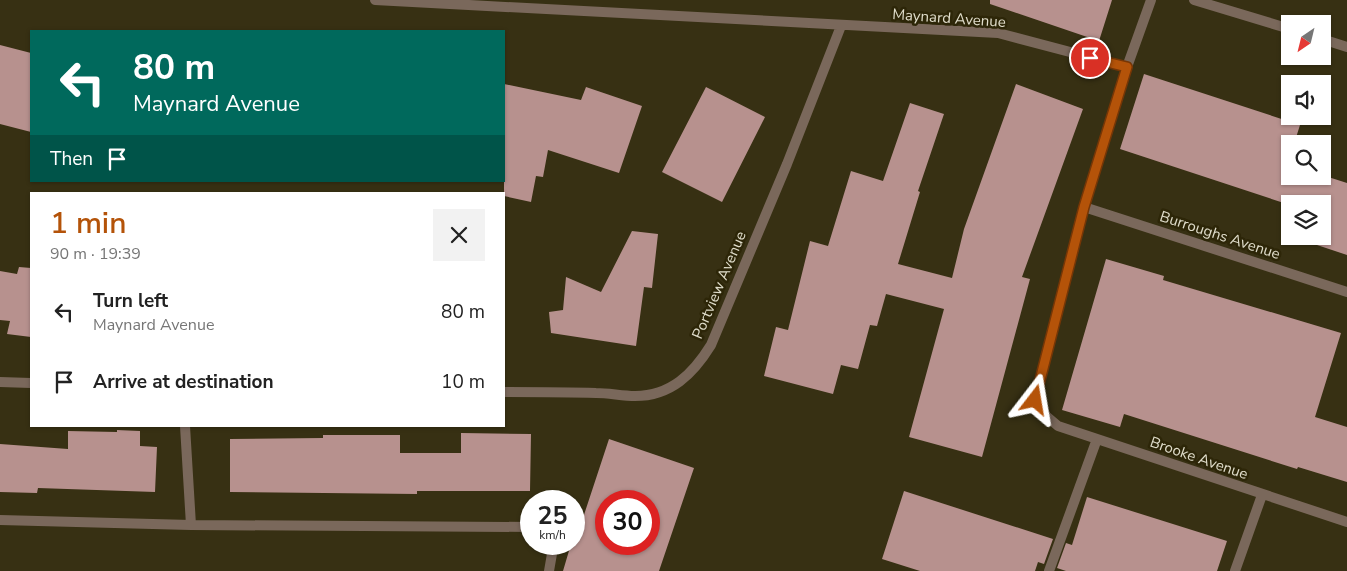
<!DOCTYPE html>
<html lang="en">
<head>
<meta charset="utf-8">
<style>
	body { margin:0; font-family:"Nunito Sans",sans-serif; background:#f2f2f2; color:#222; height:100vh; display:flex; flex-direction:column; font-size:19px; white-space:nowrap }
	* { box-sizing:border-box; margin:0 }
	p { font-size:16px; color:#767676 }
	.icon { flex:none; width:28px; height:28px; fill:none; stroke:currentColor; stroke-width:2; stroke-linecap:round; stroke-linejoin:round }
	.map { position:relative; flex:1; overflow:hidden }
	.details { position:absolute; left:30px; top:192px; width:475px; height:235px; display:flex; flex-direction:column; background:#fff; border-radius:0px; box-shadow:0 1px 4px #0004 }
	.details>* { flex:none }
	.hud { position:absolute; left:30px; top:30px; width:475px; height:152px; border-radius:0px; box-shadow:0 1px 4px #0004; background:#00695c; color:#fff; overflow:hidden }
	.needle { width:32px; rotate:215deg }
	.controls { position:absolute; left:1281px; top:15px; display:grid; gap:10px }
	.controls a { display:grid; place-items:center; width:50px; height:50px; border-radius:0px; background:#fff; box-shadow:0 1px 4px #0004; font-size:25px }
	.speed { position:absolute; left:520px; top:490px; display:flex; gap:10px; font-size:25px; font-weight:700; text-align:center }
	.speed>* { display:grid; place-content:center; width:65px; height:65px; border-radius:50%; background:#fff; box-shadow:0 1px 4px #0004; line-height:1 }
	.speed small { font-size:12px; font-weight:400 }
	.speed .limit { border:8px solid #d22; background:#fff; color:#111 }
	.pin { position:absolute; display:grid; place-items:center; width:42px; height:42px; color:#fff; margin:-21px; border:2px solid #fff; border-radius:50%; box-shadow:0 1px 5px #0007 }
	.me { position:absolute; width:55px; margin:-28px; rotate:14deg; stroke-linejoin:round; filter:drop-shadow(0 0 4px #0008) }
	.turn { display:flex; align-items:center; gap:18px; height:105px; padding:0 20px; font-size:22px }
	.turn .icon { width:65px; height:65px; stroke-width:2.5 }
	.turn b { display:block; font-size:35px; line-height:42px }
	.then { display:flex; align-items:center; height:48px; padding:0 20px; background:#0003; gap:10px; font-size:19px }
	.round { display:grid; place-items:center; flex:none; width:52px; height:52px; border-radius:0px; background:#f2f2f2 }
	.overview { display:flex; align-items:center; justify-content:space-between; height:85px; padding:0 20px }
	h1 { font-size:30px; font-weight:600; line-height:38px; color:#b45309 }
	ul { padding:0; list-style:none }
	li { display:flex; align-items:center; gap:15px; height:70px; padding:0 20px }
	li div { flex:1 }
	li b { display:block; font-size:19px }
	li em { font-style:normal }
	.map>svg:first-child { display:block }
	.building { fill:#b7918e; fill-rule:evenodd }
	.lines { fill:none; stroke-linecap:round; stroke-linejoin:round }
	.street { stroke:#7a685b; stroke-width:10 }
	.route-casing { stroke:#753606; stroke-width:12 }
	.route { stroke:#b45309; stroke-width:9 }
	.labels { text-anchor:middle; dominant-baseline:central; stroke-width:5; stroke-linejoin:round; paint-order:stroke }
	.street-label { font-size:15px; fill:#e0ddcb; stroke:#2d2608 }
</style>
</head>
<body>
<div class="map">
<svg width="1347" height="571" viewBox="0 0 1347 571">
	<rect width="100%" height="100%" fill="#373013"/>
	<path class="building" d="M 990,0 L 1112,0 L 1099,41 L 990,4 Z
		M 0,45 L 31,53 L 31,132 L 0,124 Z
		M 1144,74 L 1300,125 L 1294,144 L 1290,144 L 1288,163 L 1290,164 L 1290,176 L 1322,176 L 1322,175 L 1347,183 L 1347,255 L 1293,237 L 1322,236 L 1322,204 L 1290,205 L 1120,149 Z
		M 504,84 L 581,100 L 586,87 L 642,106 L 619,173 L 548,150 L 543,177 L 536,176 L 531,202 L 504,196 Z
		M 1016,84 L 1083,109 L 1022,277 L 1030,279 L 982,457 L 909,437 L 944,309 L 886,294 L 877,326 L 870,325 L 858,369 L 841,365 L 833,394 L 764,376 L 776,327 L 788,330 L 810,241 L 828,246 L 851,171 L 883,181 L 910,103 L 944,114 L 918,191 L 920,192 L 898,264 L 952,278 L 964,229 Z
		M 706,87 L 765,117 L 722,202 L 662,172 Z
		M 632,231 L 658,234 L 652,288 L 644,287 L 636,346 L 551,333 L 549,312 L 563,310 L 566,277 L 601,292 Z
		M 1106,259 L 1164,276 L 1163,280 L 1341,333 L 1315,417 L 1347,427 L 1347,482 L 1298,467 L 1297,469 L 1124,414 L 1120,427 L 1062,410 Z
		M 19,267 L 31,268 L 31,337 L 7,334 L 10,321 L 0,320 L 0,271 L 17,274 Z
		M 117,430 L 140,431 L 140,446 L 157,447 L 155,492 L 38,488 L 37,493 L 0,492 L 0,444 L 68,449 L 68,431 L 117,432 Z
		M 461,433 L 531,434 L 530,491 L 417,491 L 417,494 L 230,492 L 230,439 L 323,438 L 323,435 L 400,435 L 400,453 L 461,453 Z
		M 609,439 L 694,468 L 659,571 L 563,571 L 571,544 L 574,544 L 575,529 L 579,530 ZM 606,501 L 649,501 L 649,544 L 606,544 Z
		M 904,491 L 1053,539 L 1044,564 L 1038,562 L 1035,571 L 920,571 L 882,559 Z
		M 1087,497 L 1227,541 L 1217,571 L 1066,571 L 1057,568 L 1066,543 L 1072,545 Z"/>
	<g class="lines">
		<path class="street" d="M 375,0 L 998,33 L 1127,67
			M 1151,0 L 1127,67 L 1084,207 L 1035,400 L 1045,415 L 1058,426 L 1347,522
			M 1194,0 L 1290,29
			M 1322,39 L 1347,47
			M 1084,207 L 1347,292
			M 0,382 L 31,383
			M 504,392 C 535,392 565,392 596,393 C 609,393 622,396 635,396 C 671,396 693,374 711,345 L 787,164 L 841,26
			M 185,426 L 191,525
			M 0,520 L 191,525 L 531,527
			M 549,571 L 553,548 L 551,544
			M 1049,571 L 1097,439
			M 1235,571 L 1262,495"/>
	</g>
	<g class="lines">
		<g class="route-casing">
			<path id="route" d="M 1035,400 L 1084,207 L 1127,67 L 1090,58"/>
		</g>
		<use href="#route" class="route"/>
	</g>
	<g class="labels">
		<g class="street-label">
			<text transform="translate(949 18) rotate(4)">Maynard Avenue</text>
			<text transform="translate(1220 235) rotate(18)">Burroughs Avenue</text>
			<text transform="translate(719 285) rotate(-67)">Portview Avenue</text>
			<text transform="translate(1199 458) rotate(19)">Brooke Avenue</text>
		</g>
	</g>
</svg>
<div class="controls">
<a><svg class="needle" viewBox="-14 -14 28 28"><path d="M0-13l5 13h-10z" fill="#e53935"/><path d="M0 13l5-13h-10z" fill="#767676"/></svg></a>
<a><svg class="icon" aria-label="sound" viewBox="0 0 24 24"><path d="M4 9h4l5-4v14l-5-4H4zM17 9q2 3 0 6"/></svg></a>
<a><svg class="icon" aria-label="search" viewBox="0 0 24 24"><circle cx="10" cy="10" r="6"/><path d="M15 15l6 6"/></svg></a>
<a><svg class="icon" aria-label="layers" viewBox="0 0 24 24"><path d="M12 4l9 5-9 5-9-5zM3 14l9 5 9-5"/></svg></a>
</div>
<div class="speed"><div>25<small>km/h</small></div><div class="limit">30</div></div>
<div class="pin" style="left:1090px;top:58px;background:#d93025"><svg class="icon" aria-label="arrive" viewBox="0 0 24 24"><path d="M6 21V4h12l-3 4 3 4H6"/></svg></div>
<svg class="me" style="left:1035px;top:400px" viewBox="-20 -20 40 40"><path d="M0-17L14 15 0 8-14 15z" fill="#b45309" stroke="#fff" stroke-width="4"/></svg>
<div class="hud">
<div class="turn"><svg class="icon" aria-label="left" viewBox="0 0 24 24"><path d="M17 20v-9H6M10 6l-5 5 5 5"/></svg><div><b>80 m</b>Maynard Avenue</div></div>
<div class="then">Then<svg class="icon" aria-label="arrive" viewBox="0 0 24 24"><path d="M6 21V4h12l-3 4 3 4H6"/></svg></div>
</div>
<section class="details">
<div class="overview"><div><h1>1 min</h1><p>90 m · 19:39</p></div><a class="round"><svg class="icon" aria-label="close" viewBox="0 0 24 24"><path d="M6 6l12 12M18 6L6 18"/></svg></a></div>
<ul>
<li><svg class="icon" aria-label="left" viewBox="0 0 24 24"><path d="M17 20v-9H6M10 6l-5 5 5 5"/></svg><div><b>Turn left</b><p>Maynard Avenue</p></div><em>80 m</em></li>
<li><svg class="icon" aria-label="arrive" viewBox="0 0 24 24"><path d="M6 21V4h12l-3 4 3 4H6"/></svg><div><b>Arrive at destination</b></div><em>10 m</em></li>
</ul>
</section>
</div>
</body>
</html>
